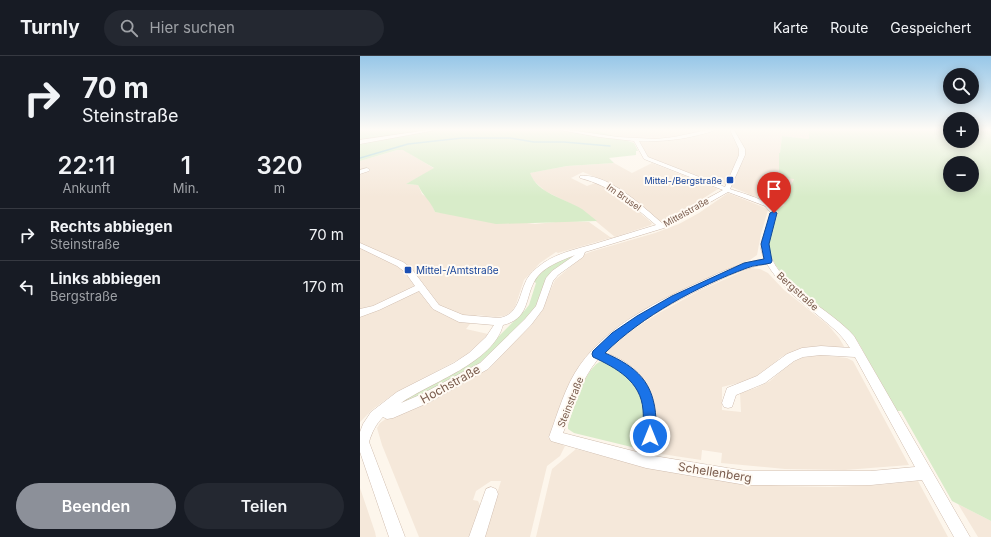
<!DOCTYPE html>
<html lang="de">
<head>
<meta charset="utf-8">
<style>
	body { margin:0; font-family:Inter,sans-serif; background:#242831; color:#f1f3f6; height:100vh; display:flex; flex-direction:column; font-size:15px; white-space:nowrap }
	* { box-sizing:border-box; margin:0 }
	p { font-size:13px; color:#9ea1a6 }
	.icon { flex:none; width:22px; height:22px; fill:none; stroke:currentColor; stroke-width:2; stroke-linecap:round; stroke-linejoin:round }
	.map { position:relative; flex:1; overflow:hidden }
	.sheet { display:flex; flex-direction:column; background:#171b24; width:360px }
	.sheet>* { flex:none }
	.hud { background:#171b24; color:#f1f3f6; overflow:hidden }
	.fabs { position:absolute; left:583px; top:12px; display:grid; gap:8px }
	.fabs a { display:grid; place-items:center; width:36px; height:36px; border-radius:50%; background:#171b24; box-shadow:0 2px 10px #0003; font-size:20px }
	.pin { position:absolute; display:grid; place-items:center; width:34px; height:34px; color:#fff; margin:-41px -17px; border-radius:50% 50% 50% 0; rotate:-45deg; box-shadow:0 0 4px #0007 }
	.pin .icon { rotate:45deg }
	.me { position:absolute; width:44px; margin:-22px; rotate:0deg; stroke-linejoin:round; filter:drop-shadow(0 0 3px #0008) }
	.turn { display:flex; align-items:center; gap:14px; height:84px; padding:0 16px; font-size:18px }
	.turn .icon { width:52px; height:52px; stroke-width:2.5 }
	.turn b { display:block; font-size:28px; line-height:34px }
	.eta { display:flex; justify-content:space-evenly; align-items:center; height:68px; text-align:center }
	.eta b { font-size:24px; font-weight:600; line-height:28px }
	.button { display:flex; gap:8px; margin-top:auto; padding:8px 16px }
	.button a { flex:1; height:46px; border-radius:24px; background:#8c9099; color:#fff; font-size:16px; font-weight:600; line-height:46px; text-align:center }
	.button a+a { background:#242831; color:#f1f3f6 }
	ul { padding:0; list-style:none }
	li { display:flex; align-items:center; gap:12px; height:52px; padding:0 16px; border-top:1px solid #363941 }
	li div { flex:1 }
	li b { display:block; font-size:15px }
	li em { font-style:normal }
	header { display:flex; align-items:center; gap:24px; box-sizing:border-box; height:56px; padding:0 20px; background:#171b24; border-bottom:1px solid #363941 }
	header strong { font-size:19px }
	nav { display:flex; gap:22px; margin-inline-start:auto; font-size:14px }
	.search { width:280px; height:36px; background:#242831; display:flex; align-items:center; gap:10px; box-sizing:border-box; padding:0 14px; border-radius:22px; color:#9ea1a6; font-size:15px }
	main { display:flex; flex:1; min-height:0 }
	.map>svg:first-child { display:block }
	.residential { fill:#f5e8da }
	.green { fill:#d8ecc9; fill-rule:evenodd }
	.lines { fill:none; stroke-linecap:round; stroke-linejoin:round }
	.stream { stroke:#a5d3da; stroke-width:1.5 }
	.minor-casing { stroke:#d1beb0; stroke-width:1 }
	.minor { fill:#fff; fill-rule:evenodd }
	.route { fill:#1a73e8; stroke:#114b97 }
	.transit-dot { fill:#1a4fb4; stroke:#fffaf3; stroke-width:1.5 }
	.labels { text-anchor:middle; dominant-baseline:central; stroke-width:4; stroke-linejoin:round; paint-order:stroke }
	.far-transit-label { font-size:9px; fill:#164399; stroke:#fffaf3; text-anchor:end }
	.far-street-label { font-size:9px; fill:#7a5c4d; stroke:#fffaf3 }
	.transit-label { font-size:10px; fill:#164399; stroke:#fffaf3; text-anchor:start }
	.street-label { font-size:10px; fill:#7a5c4d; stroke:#fffaf3 }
	.near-street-label { font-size:12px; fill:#7a5c4d; stroke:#fffaf3 }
</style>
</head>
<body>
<header>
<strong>Turnly</strong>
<div class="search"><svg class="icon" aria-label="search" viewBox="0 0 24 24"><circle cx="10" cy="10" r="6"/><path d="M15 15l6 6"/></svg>Hier suchen</div>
<nav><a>Karte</a><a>Route</a><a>Gespeichert</a></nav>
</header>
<main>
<section class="sheet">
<div class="hud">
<div class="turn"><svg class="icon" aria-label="right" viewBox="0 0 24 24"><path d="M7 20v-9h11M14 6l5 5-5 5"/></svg><div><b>70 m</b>Steinstraße</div></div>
</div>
<div class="eta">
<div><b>22:11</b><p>Ankunft</p></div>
<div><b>1</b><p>Min.</p></div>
<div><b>320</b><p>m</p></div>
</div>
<ul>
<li><svg class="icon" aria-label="right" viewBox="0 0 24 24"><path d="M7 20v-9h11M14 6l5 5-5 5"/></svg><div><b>Rechts abbiegen</b><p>Steinstraße</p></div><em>70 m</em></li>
<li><svg class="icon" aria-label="left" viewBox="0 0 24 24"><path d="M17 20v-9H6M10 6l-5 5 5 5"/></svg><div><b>Links abbiegen</b><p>Bergstraße</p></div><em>170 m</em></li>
</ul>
<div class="button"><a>Beenden</a><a>Teilen</a></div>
</section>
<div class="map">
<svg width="631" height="481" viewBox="0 0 631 481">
	<rect width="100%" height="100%" fill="#fdf6ec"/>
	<path class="residential" d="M 235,74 L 449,74 L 449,83 L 422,80 L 420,97 L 434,123 L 422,147 L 426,149 L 419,152 L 411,147 L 374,132 L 364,128 L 361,129 L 291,102 L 287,100 L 280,86 L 289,86 L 289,82 L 257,81 Z
		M 37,94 L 44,94 L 75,113 L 46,128 L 58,129 L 62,138 L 70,144 L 75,156 L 175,168 L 206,165 L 229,166 L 250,181 L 254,181 L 198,197 L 196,196 L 180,207 L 164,224 L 155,251 L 150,257 L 144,260 L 135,261 L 117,259 L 106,273 L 128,278 L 114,295 L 31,340 L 13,353 L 0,366 L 0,105 Z
		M 254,107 L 272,117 L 292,107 L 358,133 L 320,157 L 302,165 L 298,165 L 244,125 L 223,116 L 211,122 L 227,130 L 238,126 L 274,152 L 292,167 L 291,169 L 255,181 L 221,153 L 185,135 L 173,124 L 169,117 L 207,110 Z
		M 368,137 L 403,151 L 408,154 L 401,178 L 397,199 L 390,204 L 353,220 L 272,264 L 211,328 L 188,382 L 205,390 L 200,400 L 187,410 L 170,481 L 123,481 L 141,425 L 131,425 L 116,435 L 113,444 L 118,445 L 121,451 L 112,481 L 59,481 L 22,389 L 17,372 L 20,367 L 183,251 L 195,224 L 225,198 L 233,195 L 295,177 L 319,168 L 339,157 Z
		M 390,212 L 400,213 L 408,217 L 424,234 L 468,269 L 479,282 L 485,292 L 478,293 L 446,292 L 435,295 L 421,301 L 402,318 L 390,324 L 362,331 L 362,354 L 381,356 L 380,337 L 396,332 L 410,325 L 428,309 L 441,302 L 460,299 L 487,302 L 493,305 L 549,409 L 485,414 L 425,413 L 361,407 L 362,397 L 342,394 L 341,404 L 295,397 L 297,359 L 292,339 L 289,332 L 271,310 L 251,300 L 248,295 L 267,277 L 299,257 L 339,235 Z
		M 216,393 L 297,414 L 373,426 L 422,430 L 470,431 L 519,429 L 558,425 L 588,481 L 176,481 L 192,413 Z
		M 0,432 L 15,476 L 16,481 L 0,481 Z
		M 598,448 L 631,465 L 631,481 L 618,481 Z"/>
	<path class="green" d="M 0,74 L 235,74 L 257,81 L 267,82 L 268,85 L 274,87 L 278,95 L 276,95 L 276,99 L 249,102 L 254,107 L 207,110 L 170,117 C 178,138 204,142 222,153 C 227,157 232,161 237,165 L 136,168 L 75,156 C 70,144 63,140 58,129 L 46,128 L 74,112 L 43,94 L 37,94 L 0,105 Z
		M 449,74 L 590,74 L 590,85 L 612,85 L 612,74 L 631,74 L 631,465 L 592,445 L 541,355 L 537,355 C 527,338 518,321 508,304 C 503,295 499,286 492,278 C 470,254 409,224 409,188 C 409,177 416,166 418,156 L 411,148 L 411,147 L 419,152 L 425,149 L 422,147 L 434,123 L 419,121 L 419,97 L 420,97 L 422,80 L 449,83 ZM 590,107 L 612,107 L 612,129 L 590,129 Z
		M 218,198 L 186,223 L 178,249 L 125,305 L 36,352 L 38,347 L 137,282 L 165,254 L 169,249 L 176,227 L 173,225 C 184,209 200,204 218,198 Z
		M 242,305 C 252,310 264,314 271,323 C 288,343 285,370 284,394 L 214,377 L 208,373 L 208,369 C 214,353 225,310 242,305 Z"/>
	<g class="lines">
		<path class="stream" d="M 0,102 L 48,88 L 102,82 L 150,82 L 174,86 L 204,86 L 250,90"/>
		<g class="minor-casing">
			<path id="minor" d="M 68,74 L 76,74 L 0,88 L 0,84 Z
				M 200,74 L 209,74 L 258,81 L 296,83 L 314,81 L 347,74 L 353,74 L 353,75 C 328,83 305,86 279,85 L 288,101 L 365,131 L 379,99 L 379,93 L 370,74 L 374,74 L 385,93 L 385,99 L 370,133 C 384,138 411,144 417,157 C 414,168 407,181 409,193 C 414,228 472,254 494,280 L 610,481 L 594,481 L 562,424 L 511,429 L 386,429 L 286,412 L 191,385 L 189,381 C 198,357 205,330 220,309 C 249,268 300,244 344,224 C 363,215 383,206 404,203 L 401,193 L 402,184 L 411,157 L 405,150 L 368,136 L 324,161 L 304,172 L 225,196 L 223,201 L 198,219 L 193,225 L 183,253 L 171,269 L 128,313 L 70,346 L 33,362 L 27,363 L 23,361 C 16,368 12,376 9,386 L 45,481 L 29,481 L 0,396 L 0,376 L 3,368 L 11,356 L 37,336 L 94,307 L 109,297 L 126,281 L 134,269 L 99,266 L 73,253 L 59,235 L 19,254 L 0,261 L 0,253 L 13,250 L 55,230 L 45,216 L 37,210 L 0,192 L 0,187 L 43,206 L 51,212 L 79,249 L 103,259 L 139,262 C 159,259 159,239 166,225 C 168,220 174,214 178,211 C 193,198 216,193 234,188 C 255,182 275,175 296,169 C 271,148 252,130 220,122 L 220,120 C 248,117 282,150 302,167 L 363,134 L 284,103 L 274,85 L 239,81 ZM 215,199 L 192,215 L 186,222 L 176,250 L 165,263 L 120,307 L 62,338 L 41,347 C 71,326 133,307 143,269 C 169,263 165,243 174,226 C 182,211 200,205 215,199 ZM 407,208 C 419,228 437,243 455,257 C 468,268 481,277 490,292 L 461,290 L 442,292 L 427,298 L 397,320 L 367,332 L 362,347 L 364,351 L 368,352 L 372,351 L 376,339 L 405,327 L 434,305 L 443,301 L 461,299 L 495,301 L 555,411 L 511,415 L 386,415 L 294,400 C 299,368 298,329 269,309 C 262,303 253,300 244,296 C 275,267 311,247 349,229 C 368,220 386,211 407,208 ZM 238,303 C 283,323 291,351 281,397 L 203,377 C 213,351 220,325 238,303 Z
				M 7,112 L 10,114 L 9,115 L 0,118 L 0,114 Z
				M 131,431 L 136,433 L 138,438 L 125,481 L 109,481 L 126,433 Z"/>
		</g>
		<use href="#minor" class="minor"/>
	</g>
	<linearGradient id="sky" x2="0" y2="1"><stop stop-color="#97c7e8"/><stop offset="0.52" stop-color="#fefbf6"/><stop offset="1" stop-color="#fefbf6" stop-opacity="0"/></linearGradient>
	<rect width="631" height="141" fill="url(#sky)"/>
	<path class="route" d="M 414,155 L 417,157 L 409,188 L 412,205 L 411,207 C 403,209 394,209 387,212 C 338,230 282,260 245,297 C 277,311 294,326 296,363 C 296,370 297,378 294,385 L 290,386 L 286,385 C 282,375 284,364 283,354 C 281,325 256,312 233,301 L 232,298 L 233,295 L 252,277 L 277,260 L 312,240 L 384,207 L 404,203 L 401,188 L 410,157 Z"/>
	<g class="transit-dot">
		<rect x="366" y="120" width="8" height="8" rx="2"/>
		<rect x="44" y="210" width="8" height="8" rx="2"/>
	</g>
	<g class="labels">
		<g class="far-transit-label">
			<text x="362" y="124">Mittel-/Bergstraße</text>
		</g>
		<g class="far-street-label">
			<text transform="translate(264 141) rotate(35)">Im Brusel</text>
			<text transform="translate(326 156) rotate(-29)">Mittelstraße</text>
		</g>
		<g class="transit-label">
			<text x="56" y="214">Mittel-/Amtstraße</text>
		</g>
		<g class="street-label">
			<text transform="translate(438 235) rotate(42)">Bergstraße</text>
			<text transform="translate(210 346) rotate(-68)">Steinstraße</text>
		</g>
		<g class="near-street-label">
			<text transform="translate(90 328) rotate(-29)">Hochstraße</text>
			<text transform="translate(355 416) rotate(9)">Schellenberg</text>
		</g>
	</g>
</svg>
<div class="fabs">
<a><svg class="icon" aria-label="search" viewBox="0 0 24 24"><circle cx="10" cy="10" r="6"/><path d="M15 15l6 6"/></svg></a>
<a>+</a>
<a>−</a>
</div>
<div class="pin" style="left:414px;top:157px;background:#d93025"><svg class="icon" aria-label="arrive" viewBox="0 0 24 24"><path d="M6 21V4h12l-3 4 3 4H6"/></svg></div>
<svg class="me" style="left:290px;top:380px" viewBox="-20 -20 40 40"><circle r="17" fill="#1a73e8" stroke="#fff" stroke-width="3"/><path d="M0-11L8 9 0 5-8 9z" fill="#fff"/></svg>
</div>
</main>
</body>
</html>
